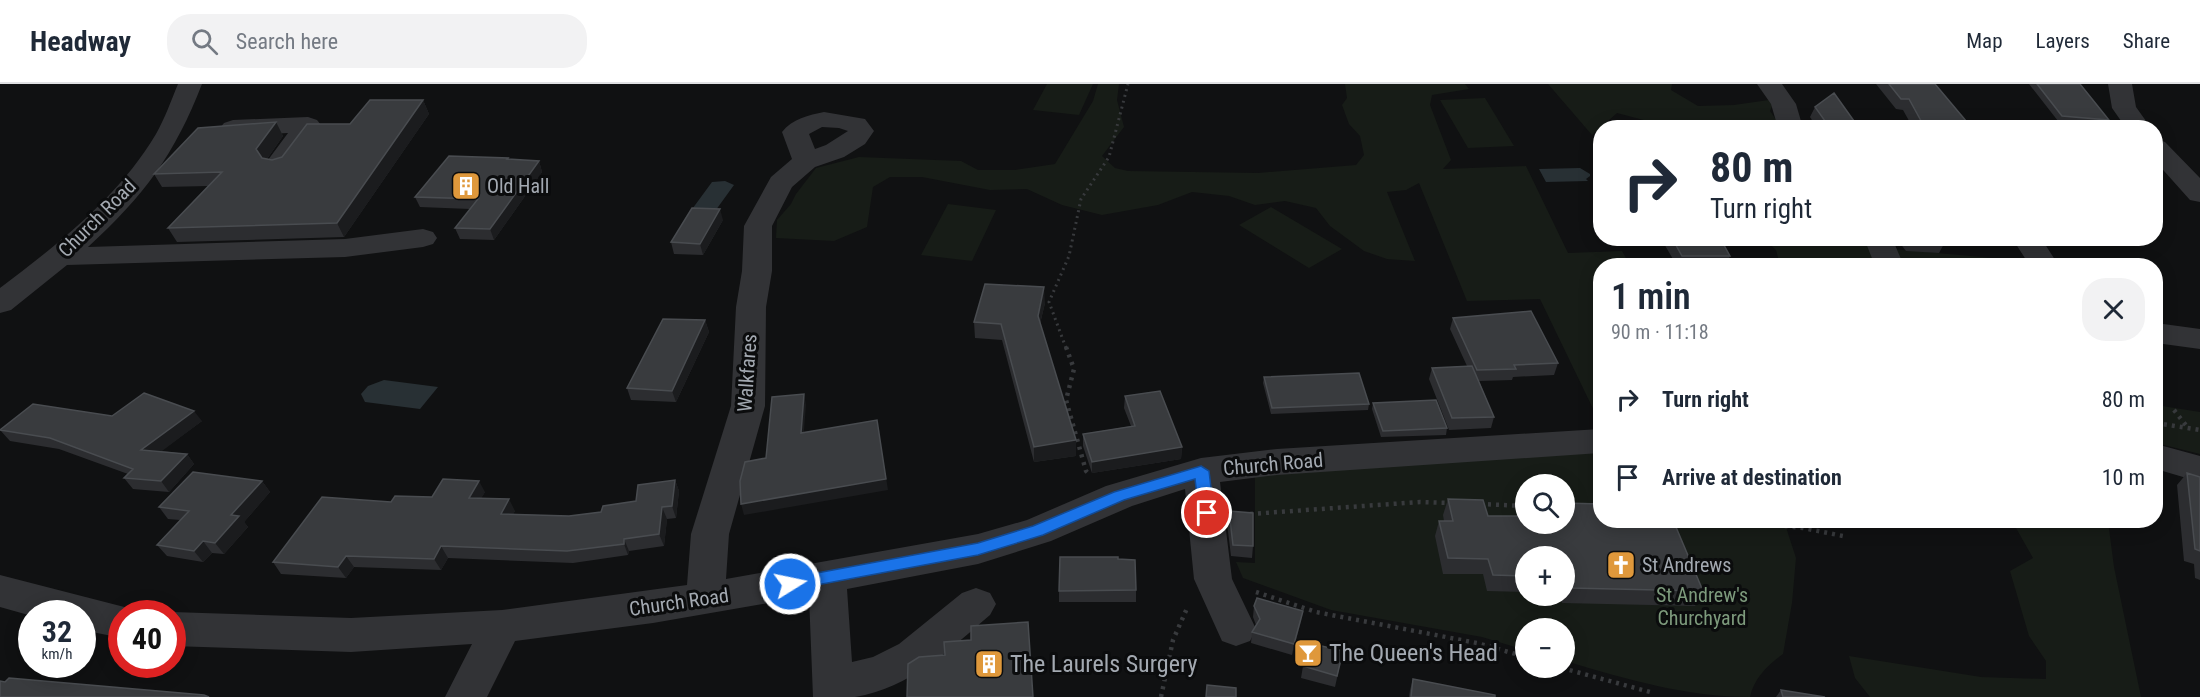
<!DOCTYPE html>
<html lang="en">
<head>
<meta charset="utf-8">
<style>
	body { margin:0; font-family:"Roboto Condensed",sans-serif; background:#f2f2f3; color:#1f2937; height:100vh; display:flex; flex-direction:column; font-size:22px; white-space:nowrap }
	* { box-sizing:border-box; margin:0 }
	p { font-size:20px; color:#747a83 }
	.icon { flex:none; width:33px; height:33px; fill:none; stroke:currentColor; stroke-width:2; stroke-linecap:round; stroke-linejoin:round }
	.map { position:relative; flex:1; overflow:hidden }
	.details { position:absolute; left:1593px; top:174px; width:570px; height:270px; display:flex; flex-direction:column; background:#fff; border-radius:24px; box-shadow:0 3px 15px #0003 }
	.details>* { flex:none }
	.hud { position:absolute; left:1593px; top:36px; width:570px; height:126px; border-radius:24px; box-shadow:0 3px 15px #0003; background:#fff; color:#1f2937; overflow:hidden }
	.tools { position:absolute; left:1515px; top:390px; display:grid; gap:12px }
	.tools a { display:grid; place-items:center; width:60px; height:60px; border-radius:50%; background:#fff; box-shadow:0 3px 15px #0003; font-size:30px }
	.speed { position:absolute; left:18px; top:516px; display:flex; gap:12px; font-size:30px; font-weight:700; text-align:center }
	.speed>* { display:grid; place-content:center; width:78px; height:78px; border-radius:50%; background:#fff; box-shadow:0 3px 15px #0003; line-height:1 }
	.speed small { font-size:15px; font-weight:400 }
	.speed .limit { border:9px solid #d22; background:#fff; color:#111 }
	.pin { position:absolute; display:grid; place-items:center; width:51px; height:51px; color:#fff; margin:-26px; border:3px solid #fff; border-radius:50%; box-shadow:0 2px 6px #0007 }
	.me { position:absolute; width:66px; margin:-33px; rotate:80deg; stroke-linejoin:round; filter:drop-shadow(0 0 4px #0008) }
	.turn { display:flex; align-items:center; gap:21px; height:126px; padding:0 18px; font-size:27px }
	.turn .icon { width:78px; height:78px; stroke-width:2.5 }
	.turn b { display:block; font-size:42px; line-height:51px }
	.round { display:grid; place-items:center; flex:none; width:63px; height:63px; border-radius:24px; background:#f2f2f3 }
	.headline { display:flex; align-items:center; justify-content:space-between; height:102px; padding:0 18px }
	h1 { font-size:36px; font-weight:600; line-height:45px }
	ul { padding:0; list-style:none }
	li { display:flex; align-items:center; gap:18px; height:78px; padding:0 18px }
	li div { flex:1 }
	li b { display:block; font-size:22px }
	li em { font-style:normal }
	header { display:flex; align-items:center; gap:36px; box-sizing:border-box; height:84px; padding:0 30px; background:#fff; border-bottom:2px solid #e0e1e3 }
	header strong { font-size:28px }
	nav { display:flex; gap:33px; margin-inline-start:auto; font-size:21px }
	.search { width:420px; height:54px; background:#f2f2f3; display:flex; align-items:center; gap:15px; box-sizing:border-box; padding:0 21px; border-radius:24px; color:#747a83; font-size:22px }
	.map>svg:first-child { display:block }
	.green { fill:#171c17; fill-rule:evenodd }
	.water { fill:#283034 }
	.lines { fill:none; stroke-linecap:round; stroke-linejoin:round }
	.path-far1 { stroke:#383a3d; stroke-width:3; stroke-dasharray:2 4; stroke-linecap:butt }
	.path { stroke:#383a3d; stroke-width:4.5; stroke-dasharray:3 5; stroke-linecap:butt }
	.minor { fill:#323336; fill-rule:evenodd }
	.wall { fill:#2c2d30 }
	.shaded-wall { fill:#1b1c1e }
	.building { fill:#393b3e; stroke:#494c50; stroke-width:1.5 }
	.route { fill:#1a73e8; stroke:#114b97; stroke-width:1.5 }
	.labels { text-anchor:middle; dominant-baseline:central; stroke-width:6; stroke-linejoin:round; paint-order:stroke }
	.poi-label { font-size:20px; fill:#a3a9b1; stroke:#0b0c0d; text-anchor:start }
	.street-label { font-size:20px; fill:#a3a9b1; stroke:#0b0c0d }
	.park-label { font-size:20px; fill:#7d9a7c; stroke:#0b0c0d }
	.near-poi-label { font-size:24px; fill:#a3a9b1; stroke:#0b0c0d; text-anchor:start }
</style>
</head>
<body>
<header>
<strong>Headway</strong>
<div class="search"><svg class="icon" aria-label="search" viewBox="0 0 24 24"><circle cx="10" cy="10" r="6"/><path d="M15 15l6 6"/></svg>Search here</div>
<nav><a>Map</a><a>Layers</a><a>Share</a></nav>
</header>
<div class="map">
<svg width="2200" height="613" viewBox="0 0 2200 613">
	<rect width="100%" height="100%" fill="#101112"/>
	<path class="green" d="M 1047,0 L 1093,0 L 1079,31 L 1033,26 Z
		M 1098,0 L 1119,0 L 1117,16 L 1124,43 L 1102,72 L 1115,84 L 1128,87 L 1258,89 L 1356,81 L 1364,71 L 1360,52 L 1349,40 L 1342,21 L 1347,14 L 1345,0 L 1465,0 L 1469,5 L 1432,11 L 1430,21 L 1451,76 L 1443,85 L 1526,82 L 1568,169 L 1622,167 L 1630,181 L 1600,182 L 1600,334 L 1598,335 L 1540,215 L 1467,217 L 1419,99 L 1406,106 L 1387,108 L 1415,177 L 1387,175 L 1364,167 L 1330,142 L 1316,124 L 1285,117 L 1255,121 L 1229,112 L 1192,108 L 1158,121 L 1102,131 L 1062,121 L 1027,105 L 990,106 L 922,93 L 890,93 L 873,103 L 867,143 L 834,157 L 776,154 L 777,136 L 791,120 L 796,110 L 816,84 L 859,73 L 961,77 L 978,86 L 1015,86 L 1055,80 L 1093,17 Z
		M 1548,0 L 1672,0 L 1671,6 L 1698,22 L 1734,21 L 1769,16 L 1773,20 L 1770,27 L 1781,43 L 1670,43 L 1617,29 L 1592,51 Z
		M 1485,14 L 1514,62 L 1468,64 L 1440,16 Z
		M 948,120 L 996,126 L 972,177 L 921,171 Z
		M 1271,123 L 1342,165 L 1309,184 L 1239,141 Z
		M 1764,155 L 1871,155 L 1882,181 L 1780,181 L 1776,166 Z
		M 1892,165 L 2016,176 L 2018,181 L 1898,181 Z
		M 2156,321 L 2200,328 L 2200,370 L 2156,359 Z
		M 1600,367 L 1600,436 L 1784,437 L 1796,474 L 1792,519 L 1783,570 C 1768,581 1754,594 1750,613 C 1686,613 1626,595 1565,577 L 1564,544 L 1526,544 L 1525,566 L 1482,553 L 1331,526 L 1243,494 L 1236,478 L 1255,479 L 1255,392 ZM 1526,400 L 1564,400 L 1564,440 L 1526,440 ZM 1526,472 L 1564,472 L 1564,512 L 1526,512 Z
		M 2012,437 L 2108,437 L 2114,483 L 2141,613 L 1870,613 L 1855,594 L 1849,572 L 1981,593 L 2046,595 L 2046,577 L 2029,552 L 2010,487 L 2033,474 Z"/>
	<path class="water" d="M 1580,84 L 1590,90 L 1590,92 L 1586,95 L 1588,97 L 1546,98 L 1539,85 Z
		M 725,97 L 734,101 L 713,130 L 690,128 L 712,98 Z
		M 384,296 L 438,303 L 420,325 L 365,318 L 361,310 L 368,302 Z"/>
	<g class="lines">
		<path class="path-far1" d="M 1066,264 L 1049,218 L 1069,172 L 1081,115 L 1109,73 L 1128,0"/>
		<path class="path" d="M 1066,263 L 1074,285 L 1066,316 L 1086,387 L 1089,390
			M 2174,326 L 2188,344
			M 2156,339 L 2200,346
			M 1480,420 L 1526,422
			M 1250,430 L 1420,418 L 1452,419
			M 1729,436 L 1803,444 L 1843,452
			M 1256,508 L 1316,528 L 1477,559 L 1526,573
			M 1562,584 L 1650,608
			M 1161,613 L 1173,556 L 1188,522"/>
		<path class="minor" d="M 178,0 L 202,0 C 175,70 144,112 88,163 L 345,155 L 423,145 L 433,148 L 437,154 L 433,160 L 423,163 L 345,173 L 67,181 L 11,226 L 0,229 L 0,204 C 58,160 118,114 156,50 C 165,34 171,17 178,0 Z
			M 1757,0 L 1782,0 L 1796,20 L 1803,44 L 1778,44 L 1771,20 Z
			M 2108,0 L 2132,0 L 2136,23 L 2151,44 L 2126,44 L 2112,24 Z
			M 824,28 L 865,35 L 874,47 L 865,60 L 844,73 L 815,83 L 792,103 L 772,142 L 772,187 L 766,223 L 765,322 L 729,450 L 726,495 L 978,450 L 1027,436 L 1106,402 L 1201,374 L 1277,365 L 1600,345 L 1600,369 L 1277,391 L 1220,398 L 1232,495 L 1256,545 L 1250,557 L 1236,562 L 1222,557 L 1194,495 L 1185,405 L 1132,422 L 1051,457 L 978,480 L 847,505 L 852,578 L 873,573 L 899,560 L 962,509 L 976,504 L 990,509 L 996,520 L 990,531 C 949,566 910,604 855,613 C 842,613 827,613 813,613 L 809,512 L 653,539 L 515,557 L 487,613 L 445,613 L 472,560 L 351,568 L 172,562 L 172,530 L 169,530 L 172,528 L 351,534 L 502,526 L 687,501 L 691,450 L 731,322 L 736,223 L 742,187 L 744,142 L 771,93 L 792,75 L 782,48 C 792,35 809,31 824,28 ZM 822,43 L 839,44 L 848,47 L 826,61 L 815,65 L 809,50 Z
			M 308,33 L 317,36 L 321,41 L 290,82 L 281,84 L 272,82 L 268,76 L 288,49 L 233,52 L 224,49 L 220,44 L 224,39 L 233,36 Z
			M 2156,55 L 2165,58 L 2200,94 L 2200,118 L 2190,116 L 2156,78 Z
			M 1864,154 L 1892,154 L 1904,182 L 1875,182 Z
			M 2012,154 L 2041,154 L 2059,182 L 2030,182 Z
			M 2156,239 L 2200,245 L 2200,265 L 2156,259 Z
			M 2156,360 L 2200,372 L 2200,398 L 2156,385 Z
			M 0,491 L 136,526 L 138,530 L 122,530 L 122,554 L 82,546 L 82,530 L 32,530 L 32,532 L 0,523 Z"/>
	</g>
	<path class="wall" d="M 1876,0 L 1935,0 L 1972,44 L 1913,44 L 1903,26 L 1896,25 Z
		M 2029,0 L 2080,0 L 2109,36 L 2106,41 L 2058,37 Z
		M 423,16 L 429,30 L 344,153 L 177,158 L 168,144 L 208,102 L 162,103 L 154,90 L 276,38 L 283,52 L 267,75 L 272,76 L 282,73 L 350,40 Z
		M 1815,23 L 1859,44 L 1817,44 L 1810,33 Z
		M 508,74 L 509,75 L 539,77 L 542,88 L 494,156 L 460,155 L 455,144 L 470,125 L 420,123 L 415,113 Z
		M 723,136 L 703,171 L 674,170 L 671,158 Z
		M 1664,154 L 1720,154 L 1730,172 L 1726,182 L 1677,182 L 1663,158 Z
		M 1896,154 L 1943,154 L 1945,158 L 1939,169 L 1906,167 Z
		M 1045,219 L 1040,240 L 1076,356 L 1076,372 L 1034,378 L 1002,256 L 975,254 L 974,238 Z
		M 1453,234 L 1558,279 L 1554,291 L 1513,293 L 1512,296 L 1479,297 L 1494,333 L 1491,344 L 1449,346 L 1429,295 L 1432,284 L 1467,282 L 1450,245 Z
		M 705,236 L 709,248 L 676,318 L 631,316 L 627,304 Z
		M 1264,293 L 1369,320 L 1368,326 L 1271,330 L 1263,299 Z
		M 1125,312 L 1182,363 L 1181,375 L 1092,389 L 1083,362 L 1083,350 L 1131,342 L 1124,324 Z
		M 1373,319 L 1447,344 L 1446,351 L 1381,353 L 1372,325 Z
		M 112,332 L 202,337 L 161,367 L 187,370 L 194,380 L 169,408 L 133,405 L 124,394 L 128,390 L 59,365 L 10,357 L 0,346 Z
		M 2187,389 L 2200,393 L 2200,496 L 2195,494 L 2194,480 L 2184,477 L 2177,401 Z
		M 675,396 L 679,407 L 676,434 L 667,435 L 664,462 L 629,467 L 628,471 L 573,479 L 448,474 L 441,486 L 354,483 L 346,494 L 281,490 L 273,478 L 391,418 L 485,408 L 481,414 L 515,427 L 513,430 L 569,432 L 601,428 L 636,417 Z
		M 262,397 L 270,408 L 244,438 L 248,443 L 224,470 L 212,469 L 203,478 L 167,472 L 157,461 L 180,436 L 168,435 L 159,423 Z
		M 1448,415 L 1488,432 L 1703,507 L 1695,522 L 1562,519 L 1560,512 L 1564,512 L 1564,472 L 1526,472 L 1526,508 L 1487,507 L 1483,490 L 1443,490 L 1435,452 L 1439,437 L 1444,437 L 1443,431 Z
		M 1229,427 L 1253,462 L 1252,474 L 1231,472 L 1227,439 Z
		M 1136,506 L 1136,518 L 1059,518 L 1059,507 Z
		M 1254,522 L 1303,527 L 1292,571 L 1251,559 L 1252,548 L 1256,541 L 1253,533 Z
		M 1343,567 L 1335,603 L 1301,594 L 1303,582 Z
		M 1413,595 L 1495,613 L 1409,613 L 1410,606 Z
		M 1781,606 L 1825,613 L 1776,613 Z"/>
	<path class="shaded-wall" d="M 423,16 L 429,30 L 344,153 L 337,139 Z
		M 276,38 L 283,52 L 264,79 L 256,65 Z
		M 539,77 L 542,88 L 494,156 L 490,145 Z
		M 720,125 L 723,136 L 703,171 L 700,160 Z
		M 1044,203 L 1045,219 L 1038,247 L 1038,232 Z
		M 705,236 L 709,248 L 676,318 L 672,307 Z
		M 804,310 L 806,321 L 803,359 L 801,349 Z
		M 194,327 L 202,337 L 150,376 L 141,366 Z
		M 877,336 L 888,406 L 744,431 L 741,420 Z
		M 1076,356 L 1076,372 L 1034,378 L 1034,363 Z
		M 1182,363 L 1181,375 L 1092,389 L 1092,378 Z
		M 187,370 L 194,380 L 169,408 L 161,397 Z
		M 675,396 L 679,407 L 676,434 L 672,422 Z
		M 262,397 L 270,408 L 244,438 L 248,443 L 224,470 L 215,459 L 231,431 Z
		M 479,397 L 485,408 L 475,425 L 469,414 Z
		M 509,415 L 515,427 L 507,441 L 501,430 Z
		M 662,423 L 667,435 L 664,462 L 659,450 Z
		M 624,455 L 629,467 L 628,471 L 624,460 Z
		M 203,457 L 212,469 L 203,478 L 194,467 Z
		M 441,462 L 448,474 L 441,486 L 434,475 Z
		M 346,472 L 354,483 L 346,494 L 338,483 Z
		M 1303,527 L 1301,538 L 1292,571 L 1294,560 Z"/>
	<path class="building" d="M 1889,0 L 1935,0 L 1972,44 L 1925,44 L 1909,15 L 1901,15 Z
		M 2037,0 L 2080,0 L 2109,36 L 2062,32 Z
		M 1834,9 L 1859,44 L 1830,44 L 1815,23 Z
		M 370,16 L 423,16 L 337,139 L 168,144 L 222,88 L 154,90 L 198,44 L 276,38 L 256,65 L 262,74 L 272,76 L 282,73 L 307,40 L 350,40 Z
		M 449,72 L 508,74 L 507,75 L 539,77 L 490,145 L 455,144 L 478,115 L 415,113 Z
		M 692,124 L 720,125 L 700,160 L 671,158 Z
		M 1672,154 L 1720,154 L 1730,172 L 1682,172 Z
		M 1911,154 L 1943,154 L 1945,158 L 1912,156 Z
		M 985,200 L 1044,203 L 1038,232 L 1076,356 L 1034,363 L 1001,240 L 974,238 Z
		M 1531,227 L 1558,279 L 1514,281 L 1516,285 L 1477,286 L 1453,234 Z
		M 663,235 L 705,236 L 672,307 L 627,304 Z
		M 1472,282 L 1494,333 L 1452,334 L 1432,284 Z
		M 1359,289 L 1369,320 L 1272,324 L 1264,293 Z
		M 1160,307 L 1182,363 L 1092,378 L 1083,350 L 1135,342 L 1125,312 Z
		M 144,309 L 194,327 L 141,366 L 187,370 L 161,397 L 124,394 L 133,385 L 50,354 L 0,346 L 33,320 L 112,332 Z
		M 804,310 L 801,349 L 877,336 L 886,395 L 741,420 L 740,397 L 745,378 L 766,374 L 772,313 Z
		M 1436,316 L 1447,344 L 1383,347 L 1373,319 Z
		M 193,388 L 262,397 L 231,431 L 239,432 L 215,459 L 203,457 L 194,467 L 157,461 L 189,427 L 159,423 Z
		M 2187,389 L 2200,393 L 2200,467 L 2195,465 Z
		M 443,395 L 479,397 L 469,414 L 509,415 L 501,430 L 569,432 L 601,428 L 603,422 L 636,417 L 638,401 L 675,396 L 672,422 L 662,423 L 659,450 L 624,455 L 624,460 L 567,467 L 441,462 L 434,475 L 346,472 L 338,483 L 273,478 L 322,413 L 391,418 L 395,412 L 432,413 Z
		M 1448,415 L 1483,416 L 1488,432 L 1526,432 L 1526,440 L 1564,440 L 1564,419 L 1600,420 L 1600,436 L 1673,436 L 1703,507 L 1569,504 L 1565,493 L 1564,493 L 1564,472 L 1526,472 L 1526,492 L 1493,491 L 1488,475 L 1448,474 L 1439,437 L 1453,437 Z
		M 1229,427 L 1253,429 L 1253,462 L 1233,461 Z
		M 1060,473 L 1118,473 L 1118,475 L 1135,476 L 1136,506 L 1059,507 Z
		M 1257,514 L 1303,527 L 1294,560 L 1252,548 L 1260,535 L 1254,522 Z
		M 1028,538 L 1033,613 L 907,613 L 908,580 L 919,573 L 945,571 L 944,558 L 971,556 L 971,542 Z
		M 1309,559 L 1343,567 L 1337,592 L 1303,582 Z
		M 9,594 L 204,611 L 209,613 L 0,613 L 0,597 L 5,598 Z
		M 1413,595 L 1495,611 L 1495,613 L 1411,613 Z
		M 1207,601 L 1236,604 L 1236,613 L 1206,613 Z
		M 1781,606 L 1825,613 L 1783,613 Z"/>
	<path class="route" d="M 1201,382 L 1209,387 L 1214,429 L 1212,434 L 1202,434 L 1199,429 L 1195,395 L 1124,416 L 1043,451 L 978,471 L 790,506 L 784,504 L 782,500 L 784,495 L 790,494 L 978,459 L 1033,442 L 1114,408 Z"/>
	<defs>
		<g id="building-square" transform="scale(1.5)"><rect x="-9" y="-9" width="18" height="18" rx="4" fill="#df983b" stroke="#0b0c0d"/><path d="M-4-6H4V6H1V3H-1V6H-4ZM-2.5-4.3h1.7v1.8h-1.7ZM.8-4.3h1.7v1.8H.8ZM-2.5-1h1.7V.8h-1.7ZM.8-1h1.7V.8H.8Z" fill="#fff"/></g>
		<g id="church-square" transform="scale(1.5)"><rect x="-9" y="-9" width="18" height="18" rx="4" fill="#df983b" stroke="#0b0c0d"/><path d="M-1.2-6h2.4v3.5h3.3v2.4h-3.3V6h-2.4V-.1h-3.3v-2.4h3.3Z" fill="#fff"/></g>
		<g id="bar-square" transform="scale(1.5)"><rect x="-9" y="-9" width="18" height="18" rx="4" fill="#df983b" stroke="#0b0c0d"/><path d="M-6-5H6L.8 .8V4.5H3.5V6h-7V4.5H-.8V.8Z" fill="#fff"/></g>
	</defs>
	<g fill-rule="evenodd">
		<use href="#building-square" x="466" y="102"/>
		<use href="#church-square" x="1621" y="481"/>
		<use href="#bar-square" x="1308" y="569"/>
		<use href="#building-square" x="989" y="580"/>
	</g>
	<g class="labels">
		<g class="poi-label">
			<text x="487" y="102">Old Hall</text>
			<text x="1642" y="481">St Andrews</text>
		</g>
		<g class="street-label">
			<text transform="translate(97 134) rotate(-45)">Church Road</text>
			<text transform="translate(747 289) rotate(-86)">Walkfares</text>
			<text transform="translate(1273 380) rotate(-5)">Church Road</text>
			<text transform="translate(679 518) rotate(-8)">Church Road</text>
		</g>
		<g class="park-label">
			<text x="1702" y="511">St Andrew's<tspan x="1702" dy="23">Churchyard</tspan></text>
		</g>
		<g class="near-poi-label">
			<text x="1329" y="569">The Queen's Head</text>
			<text x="1010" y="580">The Laurels Surgery</text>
		</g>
	</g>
</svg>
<div class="tools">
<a><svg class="icon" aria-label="search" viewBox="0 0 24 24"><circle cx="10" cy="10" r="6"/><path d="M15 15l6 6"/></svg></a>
<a>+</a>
<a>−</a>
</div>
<div class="speed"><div>32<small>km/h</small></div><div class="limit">40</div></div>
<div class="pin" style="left:1207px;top:429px;background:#d93025"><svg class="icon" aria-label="arrive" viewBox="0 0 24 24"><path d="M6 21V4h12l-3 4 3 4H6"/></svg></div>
<svg class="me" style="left:790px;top:500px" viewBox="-20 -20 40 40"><circle r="17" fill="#1a73e8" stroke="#fff" stroke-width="3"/><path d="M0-11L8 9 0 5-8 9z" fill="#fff"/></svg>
<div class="hud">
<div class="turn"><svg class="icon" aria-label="right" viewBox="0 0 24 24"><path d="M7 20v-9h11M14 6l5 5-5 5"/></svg><div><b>80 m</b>Turn right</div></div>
</div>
<section class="details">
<div class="headline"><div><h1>1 min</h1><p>90 m · 11:18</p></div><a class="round"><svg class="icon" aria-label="close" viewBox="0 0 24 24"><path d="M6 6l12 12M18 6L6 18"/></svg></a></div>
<ul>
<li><svg class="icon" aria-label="right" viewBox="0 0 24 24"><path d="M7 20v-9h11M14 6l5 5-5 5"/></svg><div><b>Turn right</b></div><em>80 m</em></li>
<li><svg class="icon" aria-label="arrive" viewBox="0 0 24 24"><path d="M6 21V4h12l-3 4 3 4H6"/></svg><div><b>Arrive at destination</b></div><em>10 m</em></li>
</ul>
</section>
</div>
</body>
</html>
